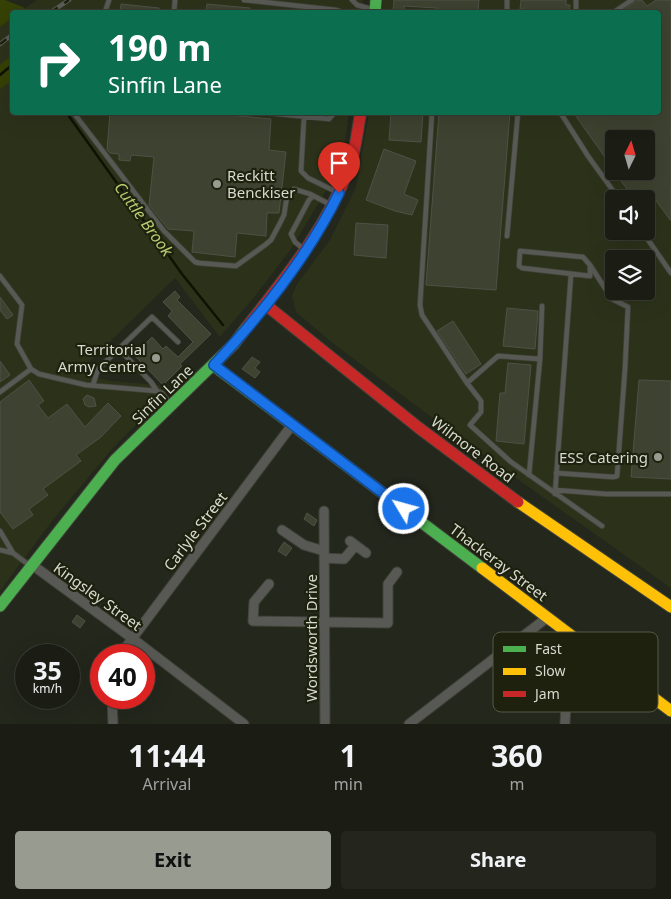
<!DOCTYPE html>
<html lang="en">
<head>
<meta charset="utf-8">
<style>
	body { margin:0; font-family:"Noto Sans",sans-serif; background:#24261e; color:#f1f3f6; height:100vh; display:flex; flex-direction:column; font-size:19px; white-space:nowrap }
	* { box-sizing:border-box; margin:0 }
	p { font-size:16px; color:#a0a2a0 }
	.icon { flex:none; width:28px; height:28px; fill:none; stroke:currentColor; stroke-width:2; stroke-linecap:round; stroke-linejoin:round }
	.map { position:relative; height:724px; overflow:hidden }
	.sheet { display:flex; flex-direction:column; background:#1b1d15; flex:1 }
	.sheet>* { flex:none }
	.top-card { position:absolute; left:10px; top:10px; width:651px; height:105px; border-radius:5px; box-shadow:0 5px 20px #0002,0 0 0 1px #393b34; background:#0b6e4f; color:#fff; overflow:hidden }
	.needle { width:32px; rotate:5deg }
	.controls { position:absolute; left:605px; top:130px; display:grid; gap:10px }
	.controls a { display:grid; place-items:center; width:50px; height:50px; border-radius:5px; background:#1b1d15; box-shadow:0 5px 20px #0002,0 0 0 1px #393b34; font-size:25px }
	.speed { position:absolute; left:15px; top:644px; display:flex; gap:10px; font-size:25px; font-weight:700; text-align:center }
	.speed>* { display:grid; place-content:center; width:65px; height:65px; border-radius:50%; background:#1b1d15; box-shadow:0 5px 20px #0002,0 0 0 1px #393b34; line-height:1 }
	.speed small { font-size:12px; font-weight:400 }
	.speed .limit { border:8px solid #d22; background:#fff; color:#111 }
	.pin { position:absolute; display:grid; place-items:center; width:42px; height:42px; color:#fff; margin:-51px -21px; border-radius:50% 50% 50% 0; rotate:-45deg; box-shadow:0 0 5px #0007 }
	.pin .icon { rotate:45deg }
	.me { position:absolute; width:55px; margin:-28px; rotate:307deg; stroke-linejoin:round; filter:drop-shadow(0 0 4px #0008) }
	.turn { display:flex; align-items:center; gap:18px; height:105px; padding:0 15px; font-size:22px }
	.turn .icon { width:65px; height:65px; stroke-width:2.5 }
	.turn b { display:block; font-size:35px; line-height:42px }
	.eta { display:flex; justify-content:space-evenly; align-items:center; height:85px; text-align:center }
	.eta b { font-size:30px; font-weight:700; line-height:35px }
	.action { display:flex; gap:10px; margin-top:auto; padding:10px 15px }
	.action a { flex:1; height:58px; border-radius:5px; background:#989b90; color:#111; font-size:20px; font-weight:700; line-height:58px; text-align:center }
	.action a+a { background:#24261e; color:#f1f3f6 }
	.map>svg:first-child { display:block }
	.built { fill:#2c321a; fill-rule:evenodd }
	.green { fill:#364105 }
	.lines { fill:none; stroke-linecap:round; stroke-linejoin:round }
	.stream { stroke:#0e1203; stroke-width:2.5 }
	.building { fill:#3e4230; stroke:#4e5147 }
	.lane-casing { stroke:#404339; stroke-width:6 }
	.street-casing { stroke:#404339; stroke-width:11 }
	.fast-casing { stroke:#404339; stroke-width:13 }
	.slow-casing { stroke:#404339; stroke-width:13 }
	.jam-casing { stroke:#404339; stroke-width:13 }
	.lane { stroke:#585954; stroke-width:4.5 }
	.street { stroke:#585954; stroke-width:9 }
	.fast { stroke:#4caf50; stroke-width:11 }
	.slow { stroke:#ffc107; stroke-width:11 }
	.jam { stroke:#c62828; stroke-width:11 }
	.rail-casing { stroke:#5b5d57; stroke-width:4.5 }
	.rail { stroke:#1d210e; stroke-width:2.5; stroke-dasharray:8; stroke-linecap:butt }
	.route-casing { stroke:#114b97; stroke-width:12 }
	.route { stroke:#1a73e8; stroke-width:9 }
	.poi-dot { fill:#989b90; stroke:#1d210e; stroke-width:2 }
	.labels { text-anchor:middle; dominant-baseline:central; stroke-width:4.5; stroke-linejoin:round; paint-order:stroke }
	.poi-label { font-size:15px; fill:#d7dace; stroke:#1d210e; text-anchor:end }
	.street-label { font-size:15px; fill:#d7dace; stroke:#1d210e }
	.water-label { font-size:16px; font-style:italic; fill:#b5cb71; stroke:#1d210e }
	.key { fill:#1d210e; stroke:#555848; stroke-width:1 }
	.key-label { font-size:14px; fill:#d7dace }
</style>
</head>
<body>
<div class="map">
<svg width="671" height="724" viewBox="0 0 671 724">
	<rect width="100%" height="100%" fill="#24271c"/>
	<path class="built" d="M 37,0 L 363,0 L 361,12 L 20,12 Z
		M 383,0 L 671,0 L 671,588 L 454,434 L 334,344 L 296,312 L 292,296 L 297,284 L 330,240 L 356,187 L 369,113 L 659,112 L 659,12 L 382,12 ZM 614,139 L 646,139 L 646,171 L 614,171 ZM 614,199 L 646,199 L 646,231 L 614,231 ZM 614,259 L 646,259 L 646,291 L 614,291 Z
		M 12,18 L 12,112 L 349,113 L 345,142 L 335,176 L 291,249 L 255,296 L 220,337 L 175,278 L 90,361 L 87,376 L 111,381 L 159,385 L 167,393 L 112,449 L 52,521 L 0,591 L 0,27 Z"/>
	<path class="green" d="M 0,0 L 5,0 L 25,8 L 20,12 L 12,12 L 12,18 L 0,27 Z
		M 12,55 L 12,80 L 0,89 L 0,65 Z"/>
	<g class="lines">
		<path class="stream" d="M 0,75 L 12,65
			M 66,112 L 182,274 L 223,325"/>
	</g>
	<path class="building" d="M 394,0 L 479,0 L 478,12 L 437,12 L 437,8 L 404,6 L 404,12 L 393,12 Z
		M 521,0 L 566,0 L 566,5 L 570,5 L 569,12 L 520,9 Z
		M 637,0 L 642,0 L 647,6 L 656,0 L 671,0 L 671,221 L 649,191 L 639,199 L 634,199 L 614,171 L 646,171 L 646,139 L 614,139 L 614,170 L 573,112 L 659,112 L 659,12 L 621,12 Z
		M 121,4 L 159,8 L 159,12 L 120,12 Z
		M 207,4 L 250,8 L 250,12 L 206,12 Z
		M 110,112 L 199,112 L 271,119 L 269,150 L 286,152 L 279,213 L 267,213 L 266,236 L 237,233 L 235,257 L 192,252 L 194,231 L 168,229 L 149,205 L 154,157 L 131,155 L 130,161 L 119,160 L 119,154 L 110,153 L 107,150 Z
		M 391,112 L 423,112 L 421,142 L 389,140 Z
		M 439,112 L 510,112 L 496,290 L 426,285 Z
		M 384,149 L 416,161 L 404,194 L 418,200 L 412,215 L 395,211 L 366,200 Z
		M 356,223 L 388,225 L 386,258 L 354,255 Z
		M 175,291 L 180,297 L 177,300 L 211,334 L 180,364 L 182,366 L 163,385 L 135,356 L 137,354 L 136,353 L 152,337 L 163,349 L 166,346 L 178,357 L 193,342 L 168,316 L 172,311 L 163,302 Z
		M 0,297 L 13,315 L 7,319 L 0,310 Z
		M 507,308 L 538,311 L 535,349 L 503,346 Z
		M 453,321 L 481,364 L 466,374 L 437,331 Z
		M 252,357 L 260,362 L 255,368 L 260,372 L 255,378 L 242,369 Z
		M 0,361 L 10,375 L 0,382 Z
		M 508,363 L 531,365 L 524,444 L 496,441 L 500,393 L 505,393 Z
		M 29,380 L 44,401 L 38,405 L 48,418 L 67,404 L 85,427 L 108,403 L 121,416 L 101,437 L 76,455 L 81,461 L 43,489 L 48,495 L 29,509 L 33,515 L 13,529 L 0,512 L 0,402 Z
		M 639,380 L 671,381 L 671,479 L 631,477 Z
		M 87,395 L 94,398 L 96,406 L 89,407 L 85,405 L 83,399 Z
		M 307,513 L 317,520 L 314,526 L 304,519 Z
		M 396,515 L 405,522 L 400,528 L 391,521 Z
		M 284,542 L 292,548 L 286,556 L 278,551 Z
		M 77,615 L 85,621 L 80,628 L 72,622 Z"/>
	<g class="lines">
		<g class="lane-casing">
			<path id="lane" d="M 244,0 L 336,10 L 342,12
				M 352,0 L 357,5 L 375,10
				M 507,0 L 507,12
				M 105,12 L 109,0
				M 174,12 L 175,0
				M 576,12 L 576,0
				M 614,12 L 632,0
				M 73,112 L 164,231 L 195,262 L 199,263 L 236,266 L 265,245 L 271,240 L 279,225 L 284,215 L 287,196 L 294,189 L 310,194 L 331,205
				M 258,112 L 329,119 L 335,112
				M 432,112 L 420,305 L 422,315 L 467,383 L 481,401 L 481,412 L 470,425 L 511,462 L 602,526
				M 560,112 L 588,156 L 619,199
				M 304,117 L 301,171 L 308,178 L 339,193
				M 642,231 L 671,273
				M 507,236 L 518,112
				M 306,251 L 295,242 L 291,234 L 309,200 L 313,196
				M 520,251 L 583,257 L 590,265 L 590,276 L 522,268 L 519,266 Z
				M 0,276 L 22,305 L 17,344 L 31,369 L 39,374 L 86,385 L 157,391 L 162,393 L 171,405
				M 119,349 L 151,382 L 157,391
				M 467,383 L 498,356 L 540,359
				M 93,385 L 98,369 L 152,317 L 178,342
				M 0,392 L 31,369
				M 556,473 L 613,477 L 617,476 L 625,369 L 628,307 L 612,299 L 590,265
				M 529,475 L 540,359 L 542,306
				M 555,490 L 606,494 L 671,494
				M 555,494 L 571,274
				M 0,531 L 13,553 L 29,565
				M 0,550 L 13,553"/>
		</g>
		<g class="street-casing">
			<path id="street" d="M 324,511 L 325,724
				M 282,530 L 304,545 L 324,551
				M 350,541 L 366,553
				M 324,558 L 344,559 L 355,546
				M 31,564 L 132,638 L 244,724
				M 269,584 L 254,602 L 253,621 L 388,623 L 388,584 L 397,572
				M 120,655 L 292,425
				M 112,698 L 113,724
				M 409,724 L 548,617
				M 565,724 L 568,657 L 577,639"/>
		</g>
		<g class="fast-casing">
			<path id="fast" d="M 375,12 L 376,0
				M 213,365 L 482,568
				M 0,606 L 115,460 L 234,344 L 246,328"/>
		</g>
		<g class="slow-casing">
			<path id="slow" d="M 518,502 L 671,607
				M 482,568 L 671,711"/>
		</g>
		<g class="jam-casing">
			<path id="jam" d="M 266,305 L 419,428 L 518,502
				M 246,328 C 286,277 326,229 349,168 C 356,151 357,130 361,112"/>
		</g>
		<use href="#lane" class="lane"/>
		<use href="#street" class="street"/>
		<use href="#fast" class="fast"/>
		<use href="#slow" class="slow"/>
		<use href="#jam" class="jam"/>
		<g class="rail-casing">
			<path id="rail" d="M 51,12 L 69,0
				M 0,44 L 12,35"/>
		</g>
		<use href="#rail" class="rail"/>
	</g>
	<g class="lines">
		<g class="route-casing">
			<path id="route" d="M 339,193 C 308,257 262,314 214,365 L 404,509"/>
		</g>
		<use href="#route" class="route"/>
	</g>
	<g class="poi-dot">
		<circle cx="217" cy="184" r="5"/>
		<circle cx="156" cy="358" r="5"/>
		<circle cx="658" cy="457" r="5"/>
	</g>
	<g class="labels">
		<g class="poi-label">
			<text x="227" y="175" text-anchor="start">Reckitt<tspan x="227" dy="17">Benckiser</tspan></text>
			<text x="146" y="349">Territorial<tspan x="146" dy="17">Army Centre</tspan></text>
			<text x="648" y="457">ESS Catering</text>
		</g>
		<g class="street-label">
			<text transform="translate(162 394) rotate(-44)">Sinfin Lane</text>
			<text transform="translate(473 449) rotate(37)">Wilmore Road</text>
			<text transform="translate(195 531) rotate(-53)">Carlyle Street</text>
			<text transform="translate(499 562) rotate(37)">Thackeray Street</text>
			<text transform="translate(98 596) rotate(36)">Kingsley Street</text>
			<text transform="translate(311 638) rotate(-90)">Wordsworth Drive</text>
		</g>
		<g class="water-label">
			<text transform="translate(144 219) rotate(54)">Cuttle Brook</text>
		</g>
	</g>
	<rect x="493" y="632" width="165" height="80" rx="8" class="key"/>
	<rect x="503" y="646" width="23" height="6" fill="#4caf50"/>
	<rect x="503" y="668" width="23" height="7" fill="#ffc107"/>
	<rect x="503" y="691" width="23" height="6" fill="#c62828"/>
	<g class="key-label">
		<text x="535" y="654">Fast</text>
		<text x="535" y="676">Slow</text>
		<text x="535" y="699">Jam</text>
	</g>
</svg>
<div class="controls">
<a><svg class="needle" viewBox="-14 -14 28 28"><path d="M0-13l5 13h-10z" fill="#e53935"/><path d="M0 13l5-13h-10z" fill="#a0a2a0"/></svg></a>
<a><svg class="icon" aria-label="sound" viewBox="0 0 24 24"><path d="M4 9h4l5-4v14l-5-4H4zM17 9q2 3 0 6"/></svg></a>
<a><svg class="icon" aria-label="layers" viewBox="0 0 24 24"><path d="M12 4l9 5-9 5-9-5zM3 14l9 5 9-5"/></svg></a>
</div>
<div class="speed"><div>35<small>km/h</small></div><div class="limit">40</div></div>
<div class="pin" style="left:339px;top:193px;background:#d93025"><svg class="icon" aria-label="arrive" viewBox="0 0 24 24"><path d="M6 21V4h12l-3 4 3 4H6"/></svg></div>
<svg class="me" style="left:404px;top:509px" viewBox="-20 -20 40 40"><circle r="17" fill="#1a73e8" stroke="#fff" stroke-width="3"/><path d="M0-11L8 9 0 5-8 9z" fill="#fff"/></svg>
<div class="top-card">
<div class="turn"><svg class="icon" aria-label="right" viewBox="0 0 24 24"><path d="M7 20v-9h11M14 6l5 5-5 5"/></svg><div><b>190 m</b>Sinfin Lane</div></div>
</div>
</div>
<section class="sheet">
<div class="eta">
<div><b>11:44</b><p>Arrival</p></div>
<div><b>1</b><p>min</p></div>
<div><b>360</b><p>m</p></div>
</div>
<div class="action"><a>Exit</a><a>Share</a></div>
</section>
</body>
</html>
